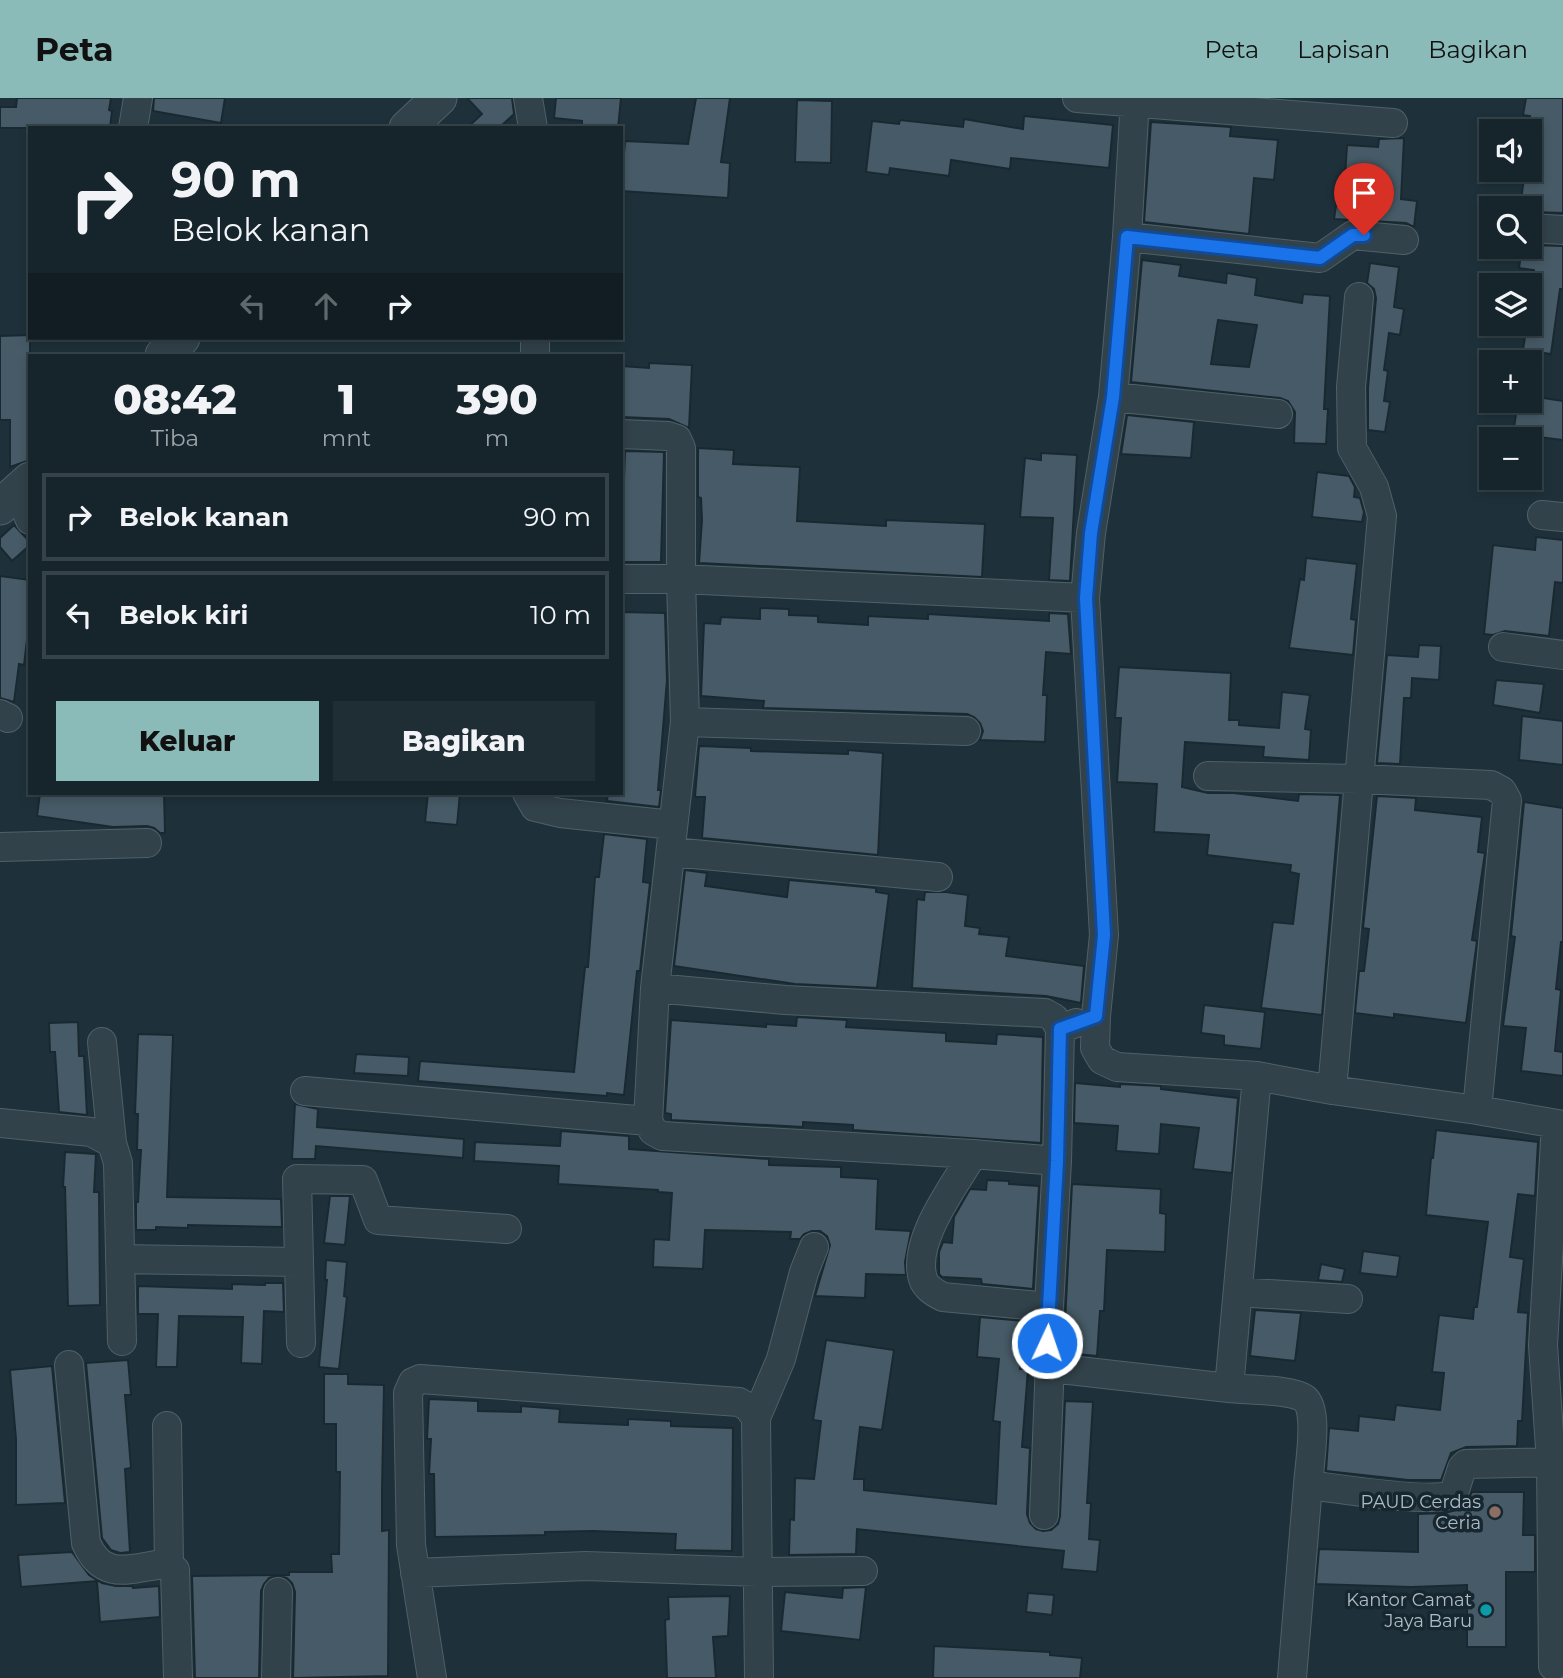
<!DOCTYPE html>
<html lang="id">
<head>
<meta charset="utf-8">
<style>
	body { margin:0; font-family:Montserrat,sans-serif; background:#1f2d34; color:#f1f3f6; height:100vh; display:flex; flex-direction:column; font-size:26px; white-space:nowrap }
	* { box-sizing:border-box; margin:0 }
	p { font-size:23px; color:#9ea5a9 }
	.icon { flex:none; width:38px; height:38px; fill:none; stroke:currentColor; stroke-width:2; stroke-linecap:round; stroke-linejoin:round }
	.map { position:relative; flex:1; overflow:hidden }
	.details { position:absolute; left:28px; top:256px; width:595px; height:441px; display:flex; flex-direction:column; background:#16252c; border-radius:0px; box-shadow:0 4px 10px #0003,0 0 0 2px #354248 }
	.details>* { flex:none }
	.hud { position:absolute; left:28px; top:28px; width:595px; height:214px; border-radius:0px; box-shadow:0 4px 10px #0003,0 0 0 2px #354248; background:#16252c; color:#f1f3f6; overflow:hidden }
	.fabs { position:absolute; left:1479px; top:21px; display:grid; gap:14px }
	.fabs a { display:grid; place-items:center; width:63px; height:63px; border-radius:0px; background:#16252c; box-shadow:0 4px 10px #0003,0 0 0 2px #354248; font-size:35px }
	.pin { position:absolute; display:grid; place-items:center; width:60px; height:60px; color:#fff; margin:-72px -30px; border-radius:50% 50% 50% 0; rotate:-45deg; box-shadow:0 0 7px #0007 }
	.pin .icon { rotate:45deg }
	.me { position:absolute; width:77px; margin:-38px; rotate:3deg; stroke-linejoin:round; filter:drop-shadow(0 0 5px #0008) }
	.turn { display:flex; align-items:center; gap:24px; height:147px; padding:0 28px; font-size:32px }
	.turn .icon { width:91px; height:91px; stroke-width:2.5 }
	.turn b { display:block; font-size:49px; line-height:60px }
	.lanes { display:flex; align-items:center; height:66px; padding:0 28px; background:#0003; justify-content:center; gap:35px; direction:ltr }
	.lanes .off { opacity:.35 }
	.eta { display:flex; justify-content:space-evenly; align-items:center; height:119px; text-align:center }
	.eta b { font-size:42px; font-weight:800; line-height:49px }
	.primary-button { display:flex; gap:14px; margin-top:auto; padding:14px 28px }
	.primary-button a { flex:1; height:80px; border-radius:0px; background:#8bbbb9; color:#111; font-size:28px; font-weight:800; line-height:80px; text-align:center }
	.primary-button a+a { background:#1f2d34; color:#f1f3f6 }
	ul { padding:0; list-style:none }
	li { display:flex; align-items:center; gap:21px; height:88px; margin:0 14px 10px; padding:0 14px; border:4px solid #354248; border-radius:0px }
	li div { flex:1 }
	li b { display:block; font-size:26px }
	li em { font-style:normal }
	header { display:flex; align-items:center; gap:42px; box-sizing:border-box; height:98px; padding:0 35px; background:#8bbbb9; color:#111 }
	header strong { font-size:33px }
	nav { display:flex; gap:38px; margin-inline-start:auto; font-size:24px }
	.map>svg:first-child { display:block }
	.building { fill:#465b67; stroke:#1a2931; stroke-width:2; fill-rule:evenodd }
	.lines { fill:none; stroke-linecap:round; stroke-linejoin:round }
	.minor-casing { stroke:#506068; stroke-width:30 }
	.tertiary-casing { stroke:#506068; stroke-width:37 }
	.minor { stroke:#32424a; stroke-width:28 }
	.tertiary { stroke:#32424a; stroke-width:35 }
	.route-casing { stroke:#114b97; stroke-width:18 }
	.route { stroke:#1a73e8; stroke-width:12 }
	.education-dot { fill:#8d6e63; stroke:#18272f; stroke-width:2.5 }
	.culture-dot { fill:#0f9aa8; stroke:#18272f; stroke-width:2.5 }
	.labels { text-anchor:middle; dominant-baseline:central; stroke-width:7; stroke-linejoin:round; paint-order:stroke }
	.poi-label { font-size:18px; fill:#acbdc7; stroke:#18272f; text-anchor:end }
</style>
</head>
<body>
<header>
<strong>Peta</strong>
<nav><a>Peta</a><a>Lapisan</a><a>Bagikan</a></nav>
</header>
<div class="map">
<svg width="1563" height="1580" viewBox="0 0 1563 1580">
	<rect width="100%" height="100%" fill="#1e313a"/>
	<path class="building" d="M 17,0 L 111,0 L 109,12 L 112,13 L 110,30 L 0,30 L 0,9 L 16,9 Z
		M 154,0 L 225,0 L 221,25 L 153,13 Z
		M 467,0 L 512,0 L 514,16 L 499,30 L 467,30 L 482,16 Z
		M 556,0 L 621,0 L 618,30 L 582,30 L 582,23 L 554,20 Z
		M 696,0 L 730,0 L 721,64 L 730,65 L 728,100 L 621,93 L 625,43 L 688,46 Z
		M 1526,0 L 1563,0 L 1563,115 L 1530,114 L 1530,110 L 1520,110 L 1525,72 L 1530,72 L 1530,18 L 1523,17 Z
		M 797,2 L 832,3 L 831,65 L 795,64 Z
		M 1024,18 L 1113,27 L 1109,70 L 1011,60 L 1010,71 L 951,62 L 949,78 L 890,70 L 889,77 L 866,74 L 872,23 L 899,26 L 900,22 L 963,29 L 964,21 L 1023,31 Z
		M 1151,24 L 1231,29 L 1230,38 L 1278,42 L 1274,82 L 1254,80 L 1249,136 L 1144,124 Z
		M 1404,40 L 1401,101 L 1417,103 L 1414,129 L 1406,125 L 1334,121 L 1338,94 L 1344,95 L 1347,47 L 1378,49 L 1379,41 Z
		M 1530,147 L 1563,148 L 1563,191 L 1560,191 L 1551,256 L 1523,252 L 1527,226 L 1530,226 L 1530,206 L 1534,172 L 1519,170 L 1522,149 L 1530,149 Z
		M 1142,162 L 1181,167 L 1179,178 L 1226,185 L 1227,175 L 1257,180 L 1255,197 L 1302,205 L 1303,196 L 1330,198 L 1324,311 L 1328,311 L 1326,346 L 1294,345 L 1295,314 L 1288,303 L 1280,300 L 1131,284 ZM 1218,222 L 1257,227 L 1249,269 L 1211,266 Z
		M 1370,165 L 1399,169 L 1394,209 L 1404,211 L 1400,237 L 1389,235 L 1384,272 L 1388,273 L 1384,303 L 1390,304 L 1385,334 L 1368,332 L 1368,290 L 1376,200 L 1374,191 L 1367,185 Z
		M 30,237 L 30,362 L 10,369 L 10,322 L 0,322 L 0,238 Z
		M 649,265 L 692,267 L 689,330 L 669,321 L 621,319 L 621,268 L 649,270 Z
		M 1530,298 L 1563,303 L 1563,342 L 1513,336 L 1518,303 L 1530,303 Z
		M 1127,317 L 1194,324 L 1191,360 L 1121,356 Z
		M 698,350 L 734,352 L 733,366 L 800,369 L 797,423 L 886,428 L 886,422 L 985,426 L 982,479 L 699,465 L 702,422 L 701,400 L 698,399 Z
		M 625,353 L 664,354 L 661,464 L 621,464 Z
		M 1041,355 L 1077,357 L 1070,483 L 1049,482 L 1053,420 L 1020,419 L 1025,360 L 1041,362 Z
		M 1317,374 L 1349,378 L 1355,389 L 1354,399 L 1360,400 L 1364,414 L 1362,424 L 1312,419 Z
		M 14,427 L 30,444 L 30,447 L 12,463 L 0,449 L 0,440 Z
		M 1536,439 L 1563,442 L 1563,485 L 1555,484 L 1549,538 L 1505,533 L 1493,537 L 1484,536 L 1493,447 L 1535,452 Z
		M 1306,460 L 1357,466 L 1351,521 L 1356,522 L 1353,557 L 1289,550 L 1300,481 L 1304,482 Z
		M 0,478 L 30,482 L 30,516 L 24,567 L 19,566 L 14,604 L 0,600 Z
		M 760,510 L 789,511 L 789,517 L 818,518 L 818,524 L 868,527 L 868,518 L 928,521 L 928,516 L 1049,523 L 1049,515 L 1068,516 L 1071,556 L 1046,554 L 1043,597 L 1047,597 L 1045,644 L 980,642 L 983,633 L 980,625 L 974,619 L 967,616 L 763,610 L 764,603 L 701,598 L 704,525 L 720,526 L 721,519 L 760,521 Z
		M 621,514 L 665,515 L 667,582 L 658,692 L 661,692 L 659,709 L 607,703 L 608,695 L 621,695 Z
		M 1419,547 L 1441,548 L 1439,582 L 1412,580 L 1411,600 L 1404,600 L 1400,666 L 1377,665 L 1387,557 L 1418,559 Z
		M 1119,569 L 1231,575 L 1229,622 L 1239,622 L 1239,627 L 1279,630 L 1282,594 L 1310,597 L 1305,631 L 1311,632 L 1309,662 L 1263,659 L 1264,649 L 1185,644 L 1182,689 L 1208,695 L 1234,695 L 1298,703 L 1299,696 L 1340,697 L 1322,917 L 1261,910 L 1273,824 L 1293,826 L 1299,776 L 1290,774 L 1291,767 L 1207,757 L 1209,737 L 1154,734 L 1157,686 L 1117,684 L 1121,620 L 1115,620 Z
		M 1496,582 L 1544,586 L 1540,615 L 1493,607 Z
		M 1522,618 L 1563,623 L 1563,667 L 1519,662 Z
		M 699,648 L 751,650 L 751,653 L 848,656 L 848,652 L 883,655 L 878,757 L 702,740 L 705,699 L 695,699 Z
		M 40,695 L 164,695 L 165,735 L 160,735 L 154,730 L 147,728 L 113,729 L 37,718 Z
		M 428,695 L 460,695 L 457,727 L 425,724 Z
		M 1377,698 L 1416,700 L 1415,712 L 1482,719 L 1478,754 L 1485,755 L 1472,842 L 1477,843 L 1466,925 L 1394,916 L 1394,920 L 1355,915 L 1359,873 L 1364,873 L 1369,831 L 1363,830 Z
		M 1524,704 L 1563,710 L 1563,844 L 1561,844 L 1556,891 L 1561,892 L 1555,953 L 1563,954 L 1563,978 L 1521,973 L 1526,930 L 1503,928 L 1515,839 L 1511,838 Z
		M 604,736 L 647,741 L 643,784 L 650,785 L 641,863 L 640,873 L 637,873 L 624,997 L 607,995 L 607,998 L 418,983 L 420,963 L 574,974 L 585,869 L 588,869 L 595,779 L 599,779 Z
		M 685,772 L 707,775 L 705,788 L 787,799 L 789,782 L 876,790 L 876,794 L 889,796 L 877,890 L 795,886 L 674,868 Z
		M 925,794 L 946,794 L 968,797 L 965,828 L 980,830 L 979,836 L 1009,839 L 1006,858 L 1084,868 L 1081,905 L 1046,898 L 912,890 L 917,801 L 924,802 Z
		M 1204,907 L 1265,914 L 1261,951 L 1224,947 L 1224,938 L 1201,935 Z
		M 797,919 L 847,922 L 846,929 L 946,935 L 946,943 L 996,946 L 997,936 L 1043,939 L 1041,1045 L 853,1032 L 853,1027 L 803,1024 L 803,1029 L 671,1022 L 671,1016 L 665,1015 L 671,922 L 766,929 L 766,926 L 796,928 Z
		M 78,924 L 79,958 L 84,958 L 87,1017 L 59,1014 L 55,954 L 50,954 L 49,925 Z
		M 138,936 L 173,937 L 167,1099 L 281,1101 L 282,1129 L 188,1127 L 188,1130 L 156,1129 L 156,1132 L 136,1132 L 136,1104 L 138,1104 L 141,1052 L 137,1052 L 138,1016 L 135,1016 Z
		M 356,956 L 409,959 L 408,978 L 354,975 Z
		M 1075,985 L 1120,989 L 1120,986 L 1161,988 L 1161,991 L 1238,1000 L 1232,1075 L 1193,1071 L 1199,1030 L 1161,1026 L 1159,1056 L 1116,1053 L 1118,1028 L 1074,1025 Z
		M 295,1006 L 318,1011 L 317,1029 L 464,1041 L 463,1060 L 316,1048 L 315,1061 L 292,1061 Z
		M 1436,1032 L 1538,1044 L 1535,1098 L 1518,1096 L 1510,1159 L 1524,1161 L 1518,1214 L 1528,1215 L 1522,1323 L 1518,1323 L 1517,1348 L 1466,1349 L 1451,1355 L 1441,1382 L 1408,1382 L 1326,1373 L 1329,1330 L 1358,1333 L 1359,1318 L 1394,1322 L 1396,1307 L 1440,1312 L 1444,1275 L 1432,1274 L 1439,1217 L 1473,1221 L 1474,1209 L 1477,1209 L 1488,1124 L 1426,1117 L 1431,1060 L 1433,1060 Z
		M 561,1033 L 629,1038 L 629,1051 L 769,1061 L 769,1067 L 841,1069 L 841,1079 L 878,1081 L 876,1131 L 911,1133 L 905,1164 L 906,1177 L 866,1176 L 865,1200 L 815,1198 L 830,1147 L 827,1138 L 820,1133 L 812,1133 L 804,1136 L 800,1141 L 790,1141 L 791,1134 L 705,1132 L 703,1171 L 653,1169 L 654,1141 L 669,1142 L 672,1095 L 658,1094 L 658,1092 L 558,1086 L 559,1068 L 474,1063 L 475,1044 L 560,1048 Z
		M 65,1054 L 96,1056 L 94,1094 L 99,1094 L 100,1207 L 68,1208 L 65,1089 L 63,1089 Z
		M 987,1082 L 1009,1083 L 1009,1086 L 1039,1088 L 1033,1191 L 982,1186 L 981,1181 L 942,1179 L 939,1176 L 939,1154 L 943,1144 L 952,1145 L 954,1119 L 970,1091 L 986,1092 Z
		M 1072,1086 L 1161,1091 L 1160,1115 L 1166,1116 L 1165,1154 L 1107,1152 L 1104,1213 L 1100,1213 L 1097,1258 L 1067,1255 L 1064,1244 Z
		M 330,1098 L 350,1098 L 345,1147 L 324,1145 Z
		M 1363,1153 L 1400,1158 L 1397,1179 L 1360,1175 Z
		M 326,1162 L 347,1164 L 344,1198 L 347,1199 L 339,1271 L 319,1269 L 327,1182 L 325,1182 Z
		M 1321,1166 L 1345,1171 L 1342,1184 L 1318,1182 Z
		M 265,1185 L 283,1185 L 284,1214 L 264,1213 L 262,1266 L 241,1265 L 243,1219 L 179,1218 L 177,1269 L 156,1269 L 158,1216 L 138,1216 L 138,1188 L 232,1191 L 232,1186 L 265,1187 Z
		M 1255,1212 L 1301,1215 L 1295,1263 L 1250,1258 Z
		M 980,1219 L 1024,1223 L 1020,1271 L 1028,1271 L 1022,1349 L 1030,1350 L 1027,1416 L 1030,1425 L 1036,1431 L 1043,1433 L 1051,1432 L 1058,1426 L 1060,1418 L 1065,1303 L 1093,1304 L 1087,1405 L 1091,1405 L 1089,1441 L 1100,1442 L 1097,1474 L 1062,1471 L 1064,1453 L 857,1431 L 856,1456 L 789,1457 L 790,1421 L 794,1422 L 795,1380 L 814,1381 L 821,1323 L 813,1322 L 826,1242 L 894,1252 L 882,1332 L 860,1329 L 854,1381 L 864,1381 L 864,1392 L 996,1406 L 1000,1324 L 993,1323 L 999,1261 L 977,1259 Z
		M 128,1262 L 131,1297 L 125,1297 L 131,1370 L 125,1371 L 130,1454 L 120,1455 L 111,1452 L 102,1440 L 86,1265 Z
		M 52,1268 L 65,1405 L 16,1407 L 16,1341 L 10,1272 Z
		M 324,1276 L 348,1276 L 348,1286 L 384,1287 L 382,1392 L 382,1433 L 389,1432 L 388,1578 L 293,1580 L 295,1494 L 292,1485 L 287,1480 L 278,1477 L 269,1480 L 264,1486 L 261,1493 L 259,1580 L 195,1580 L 192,1478 L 289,1477 L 289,1474 L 332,1474 L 331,1456 L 339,1456 L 340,1374 L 336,1374 L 336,1326 L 324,1326 Z
		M 429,1301 L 478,1303 L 478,1313 L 521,1314 L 521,1308 L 560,1311 L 559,1324 L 628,1327 L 628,1321 L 671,1323 L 671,1328 L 733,1330 L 732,1453 L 675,1452 L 676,1436 L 593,1433 L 545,1434 L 545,1437 L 435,1439 L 434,1376 L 429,1376 L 431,1341 L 427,1341 Z
		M 1472,1394 L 1524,1394 L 1523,1437 L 1535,1437 L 1535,1474 L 1506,1474 L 1506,1549 L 1467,1549 L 1467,1487 L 1411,1489 L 1316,1486 L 1319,1451 L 1418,1454 L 1418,1416 L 1445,1415 L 1459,1411 L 1466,1406 Z
		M 72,1454 L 89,1477 L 102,1485 L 116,1488 L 132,1488 L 133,1490 L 159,1488 L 160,1519 L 100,1524 L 97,1483 L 21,1489 L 18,1457 Z
		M 866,1489 L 860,1542 L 781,1533 L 785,1494 L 842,1500 L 843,1490 Z
		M 1028,1495 L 1054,1497 L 1052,1517 L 1026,1514 Z
		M 730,1498 L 728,1538 L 713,1539 L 716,1580 L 667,1580 L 665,1522 L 669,1521 L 668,1499 Z
		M 934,1548 L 1050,1554 L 1050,1557 L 1082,1560 L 1080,1580 L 933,1580 Z"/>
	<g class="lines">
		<g class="minor-casing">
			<path id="minor" d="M 528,0 L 533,30
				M 1077,0 L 1393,25
				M 1135,0 L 1127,139 L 1113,299 L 1091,435 L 1085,500 L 1104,837 L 1096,918 L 1095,950 L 1102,962 L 1117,969 L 1257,978 L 1332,992 L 1477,1012 L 1563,1027
				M 133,30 L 138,0
				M 1530,130 L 1563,132
				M 1127,139 L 1320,160 L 1353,137 L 1404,142
				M 535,240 L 535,257
				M 1113,299 L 1278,316
				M 621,336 L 668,338 L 677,341 L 681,350 L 681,481 L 685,624 L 655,890 L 648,1023 L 653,1033 L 662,1038 L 973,1056 L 1057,1063
				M 18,393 L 30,422
				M 1542,417 L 1563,419
				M 621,481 L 681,481 L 1085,500
				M 1503,549 L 1563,557
				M 0,616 L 8,620
				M 685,624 L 966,633
				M 1208,678 L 1360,681 L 1491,687 L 1502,693 L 1507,702 L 1477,1012
				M 527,695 L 535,709 L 560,715 L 673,727
				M 0,749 L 147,745
				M 672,754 L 938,779
				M 655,890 L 785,902 L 1045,915 L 1054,920 L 1060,931 L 1076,925
				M 1060,931 L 1057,1063 L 1047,1245 L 1050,1263 L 1060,1271 L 1229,1290
				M 102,944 L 112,1045
				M 1257,978 L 1229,1290 C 1247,1292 1292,1291 1305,1301 C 1319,1312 1309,1369 1308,1387
				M 1332,992 L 1382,418 L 1374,389 L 1352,350 L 1351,289 L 1359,199
				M 305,993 L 648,1023
				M 0,1025 L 91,1034 L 112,1045 L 118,1065 L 122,1243
				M 973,1056 C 955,1087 911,1143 923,1181 C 926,1190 935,1195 943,1199 L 1049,1209
				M 120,1161 L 297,1164
				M 1238,1194 L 1348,1201
				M 301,1245 L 297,1081 L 363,1082 L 378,1122 L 507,1131
				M 69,1267 L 86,1445 C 103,1484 130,1470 164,1466 L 169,1467 L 175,1472 L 178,1580
				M 756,1320 L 781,1261 L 804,1174 L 814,1149
				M 167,1328 L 169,1467
				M 1044,1417 L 1050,1263
				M 415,1475 L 586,1468 L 759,1474 L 863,1473
				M 1553,1568 L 1551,1365 L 1543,1247 L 1556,1026
				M 276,1580 L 278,1494
				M 432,1580 L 411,1447 L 408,1295 L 413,1284 L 420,1281 L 739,1304 L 748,1309 L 756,1320 L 759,1580
				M 1292,1580 L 1308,1387 C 1334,1390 1436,1407 1454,1395 L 1462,1370 L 1466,1366 L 1563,1364"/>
		</g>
		<g class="tertiary-casing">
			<path id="tertiary" d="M 407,30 L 439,0
				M 163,257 L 182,240
				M 0,409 L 30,382"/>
		</g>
		<use href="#minor" class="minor"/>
		<use href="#tertiary" class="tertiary"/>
	</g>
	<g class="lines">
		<g class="route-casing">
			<path id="route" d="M 1047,1245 L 1057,1063 L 1060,931 L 1096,918 L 1104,837 L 1086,500 L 1091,435 L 1113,299 L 1127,139 L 1320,160 L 1353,137 L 1364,137"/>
		</g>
		<use href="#route" class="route"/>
	</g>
	<circle class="education-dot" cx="1495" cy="1414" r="7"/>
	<circle class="culture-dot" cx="1486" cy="1512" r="7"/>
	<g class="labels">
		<g class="poi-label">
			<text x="1481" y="1404">PAUD Cerdas<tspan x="1481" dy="21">Ceria</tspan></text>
			<text x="1472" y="1502">Kantor Camat<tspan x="1472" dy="21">Jaya Baru</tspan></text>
		</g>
	</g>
</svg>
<div class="fabs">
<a><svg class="icon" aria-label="sound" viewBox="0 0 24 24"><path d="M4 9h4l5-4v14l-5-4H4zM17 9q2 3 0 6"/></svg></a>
<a><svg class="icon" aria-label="search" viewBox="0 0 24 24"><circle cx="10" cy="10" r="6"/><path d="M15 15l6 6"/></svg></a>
<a><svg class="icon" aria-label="layers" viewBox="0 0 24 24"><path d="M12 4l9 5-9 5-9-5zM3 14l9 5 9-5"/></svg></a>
<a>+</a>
<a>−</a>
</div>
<div class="pin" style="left:1364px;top:137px;background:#d93025"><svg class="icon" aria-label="arrive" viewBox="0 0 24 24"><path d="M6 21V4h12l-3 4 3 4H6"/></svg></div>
<svg class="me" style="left:1047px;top:1245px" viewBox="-20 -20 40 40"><circle r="17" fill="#1a73e8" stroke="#fff" stroke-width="3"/><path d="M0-11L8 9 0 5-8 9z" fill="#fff"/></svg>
<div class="hud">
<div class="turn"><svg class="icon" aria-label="right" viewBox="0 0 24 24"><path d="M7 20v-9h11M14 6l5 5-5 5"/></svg><div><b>90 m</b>Belok kanan</div></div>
<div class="lanes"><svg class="icon off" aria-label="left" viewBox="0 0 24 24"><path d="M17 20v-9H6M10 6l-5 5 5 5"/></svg><svg class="icon off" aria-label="ahead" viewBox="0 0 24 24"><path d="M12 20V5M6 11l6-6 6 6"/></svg><svg class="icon" aria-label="right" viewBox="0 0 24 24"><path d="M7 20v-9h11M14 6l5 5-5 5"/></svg></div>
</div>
<section class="details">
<div class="eta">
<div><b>08:42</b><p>Tiba</p></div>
<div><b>1</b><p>mnt</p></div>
<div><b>390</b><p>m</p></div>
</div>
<ul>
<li><svg class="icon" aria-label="right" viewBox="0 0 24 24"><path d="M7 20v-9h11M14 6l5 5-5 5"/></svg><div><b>Belok kanan</b></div><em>90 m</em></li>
<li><svg class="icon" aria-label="left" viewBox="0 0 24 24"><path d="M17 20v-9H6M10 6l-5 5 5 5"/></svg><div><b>Belok kiri</b></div><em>10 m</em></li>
</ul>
<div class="primary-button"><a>Keluar</a><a>Bagikan</a></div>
</section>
</div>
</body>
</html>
